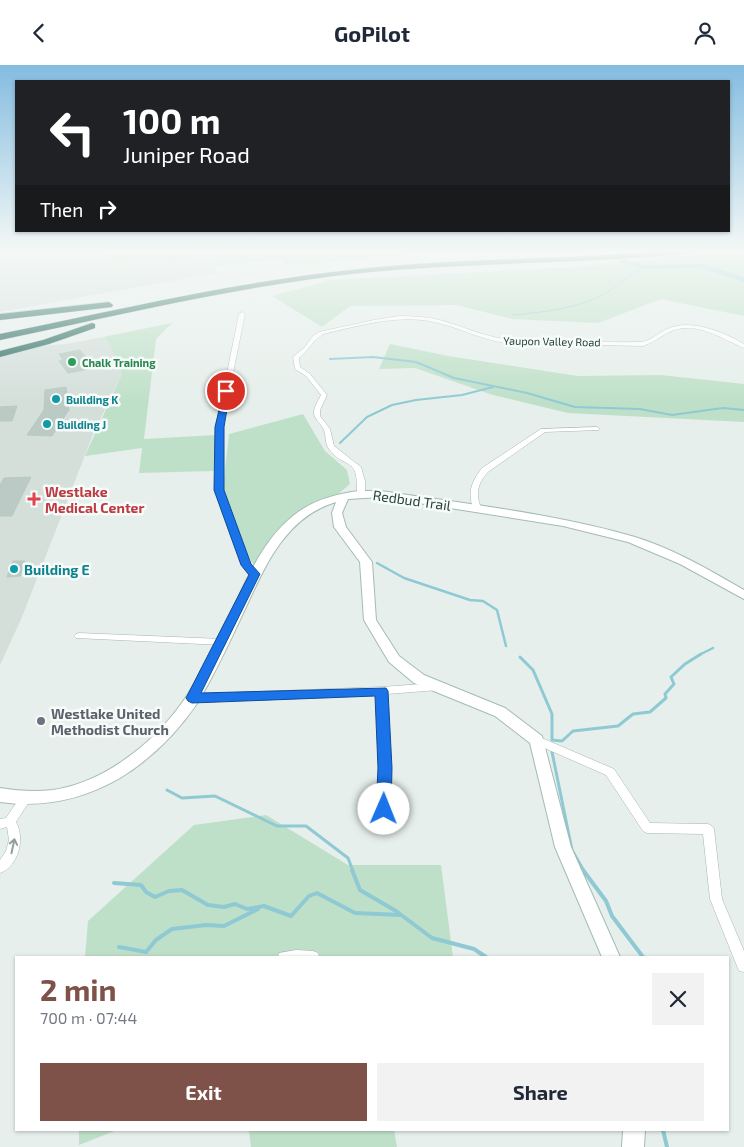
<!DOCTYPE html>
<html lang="en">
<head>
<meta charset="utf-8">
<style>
	body { margin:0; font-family:"Exo 2",sans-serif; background:#f2f2f3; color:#1f2937; height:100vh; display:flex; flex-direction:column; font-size:19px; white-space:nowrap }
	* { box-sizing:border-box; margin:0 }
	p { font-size:16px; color:#747a83 }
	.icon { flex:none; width:28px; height:28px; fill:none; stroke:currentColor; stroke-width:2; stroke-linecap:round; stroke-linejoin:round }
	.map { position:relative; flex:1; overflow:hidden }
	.drawer { position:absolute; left:15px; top:891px; width:714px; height:175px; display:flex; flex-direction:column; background:#fff; border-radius:0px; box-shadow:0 1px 4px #0004 }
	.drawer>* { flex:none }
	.guide { position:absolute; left:15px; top:15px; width:715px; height:152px; border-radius:0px; box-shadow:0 1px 4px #0004; background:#202124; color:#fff; overflow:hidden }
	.pin { position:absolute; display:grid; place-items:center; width:42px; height:42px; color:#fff; margin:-21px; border:2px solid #fff; border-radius:50%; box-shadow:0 1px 5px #0007 }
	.me { position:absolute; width:55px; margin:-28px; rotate:1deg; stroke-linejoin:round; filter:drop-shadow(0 0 4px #0008) }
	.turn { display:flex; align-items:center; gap:18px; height:105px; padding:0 25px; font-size:22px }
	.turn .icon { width:65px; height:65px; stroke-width:2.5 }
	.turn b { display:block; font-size:35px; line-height:42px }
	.then { display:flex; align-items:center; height:48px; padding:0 25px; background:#0003; gap:10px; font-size:19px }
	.round { display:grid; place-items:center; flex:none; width:52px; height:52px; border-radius:0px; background:#f2f2f3 }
	.headline { display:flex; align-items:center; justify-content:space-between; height:85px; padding:0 25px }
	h1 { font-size:30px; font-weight:700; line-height:38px; color:#7f5249 }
	.primary-button { display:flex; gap:10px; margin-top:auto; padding:10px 25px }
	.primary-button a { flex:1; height:58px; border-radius:0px; background:#7f5249; color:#fff; font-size:20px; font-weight:700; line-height:58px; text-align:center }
	.primary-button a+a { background:#f2f2f3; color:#1f2937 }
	header { display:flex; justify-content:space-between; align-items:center; height:65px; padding:0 25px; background:#fff; font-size:22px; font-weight:700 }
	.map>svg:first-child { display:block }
	.built { fill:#d4dfda }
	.green { fill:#bfe0c8 }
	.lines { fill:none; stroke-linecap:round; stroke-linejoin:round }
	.stream-far4 { stroke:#8ec9d4; stroke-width:1 }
	.stream-far3 { stroke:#8ec9d4; stroke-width:2 }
	.stream-far2 { stroke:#8ec9d4; stroke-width:2.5 }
	.stream-far1 { stroke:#8ec9d4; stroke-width:3 }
	.stream { stroke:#8ec9d4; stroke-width:4 }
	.river { fill:#8ec9d4; fill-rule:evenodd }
	.building { fill:#bbcac4; stroke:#b8c9c2 }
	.street-casing { stroke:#a8b8b2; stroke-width:1 }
	.secondary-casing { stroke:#a4bbb3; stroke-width:2 }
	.highway-casing { stroke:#c2cac8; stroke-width:1 }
	.street { fill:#fff; fill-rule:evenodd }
	.secondary { fill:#fff; fill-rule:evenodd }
	.highway { fill:#2f6f62; fill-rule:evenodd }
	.oneway { stroke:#92a09c }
	.route { fill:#1a73e8; stroke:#114b97 }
	.leisure-dot { fill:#2e9e5b; stroke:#f7fbf9; stroke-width:2 }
	.culture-dot { fill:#0f9aa8; stroke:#f7fbf9; stroke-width:2 }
	.health-dot { fill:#e0444e; stroke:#f7fbf9; stroke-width:2 }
	.worship-dot { fill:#6b7280; stroke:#f7fbf9; stroke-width:2 }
	.labels { text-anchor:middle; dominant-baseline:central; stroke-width:5; stroke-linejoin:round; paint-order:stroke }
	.far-street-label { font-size:11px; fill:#24423a; stroke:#f7fbf9 }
	.far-leisure-label { font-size:11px; font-weight:bold; fill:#27864d; stroke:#f7fbf9; text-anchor:start }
	.far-culture-label { font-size:11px; font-weight:bold; fill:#0d838f; stroke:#f7fbf9; text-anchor:start }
	.health-label { font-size:14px; font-weight:bold; fill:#be3a42; stroke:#f7fbf9; text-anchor:start }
	.street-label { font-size:14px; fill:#24423a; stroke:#f7fbf9 }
	.culture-label { font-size:14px; font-weight:bold; fill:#0d838f; stroke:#f7fbf9; text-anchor:start }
	.worship-label { font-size:14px; font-weight:bold; fill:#5b616d; stroke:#f7fbf9; text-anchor:start }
</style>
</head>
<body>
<header><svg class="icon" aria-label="back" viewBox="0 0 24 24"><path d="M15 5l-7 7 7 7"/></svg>GoPilot<svg class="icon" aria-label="person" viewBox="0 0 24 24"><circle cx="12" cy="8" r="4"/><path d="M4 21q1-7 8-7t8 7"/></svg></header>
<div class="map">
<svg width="744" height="1082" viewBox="0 0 744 1082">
	<rect width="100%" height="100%" fill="#e6efeb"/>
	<path class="built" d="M 0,186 L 105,186 L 104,191 L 117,196 L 148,193 L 176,195 L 210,189 L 218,193 L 214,201 L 216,208 L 0,247 Z
		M 103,272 L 108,277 L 122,309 L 94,367 L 22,552 L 0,600 L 0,290 L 38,281 L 67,279 Z"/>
	<path class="green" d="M 105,186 L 406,186 L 410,189 L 301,200 L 287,199 L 279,195 L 214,201 L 218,193 L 210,189 L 175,195 L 148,193 L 117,196 L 104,191 Z
		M 736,186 L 744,186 L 744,251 L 661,234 L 598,258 L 512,254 L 457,240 L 350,241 L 322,262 L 272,231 L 332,215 L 575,202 Z
		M 172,258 L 156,274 L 144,374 L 216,370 L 214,406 L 139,408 L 142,383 L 85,391 L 122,309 L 108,277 L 103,272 Z
		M 390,279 L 448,291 L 578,311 L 661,310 L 744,319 L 744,357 L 568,348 L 493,330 L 415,303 L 379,304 Z
		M 303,349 L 325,386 L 347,405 L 350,419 L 336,431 L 303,445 L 258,497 L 253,499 L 244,484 L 223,422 L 229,369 Z
		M 266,750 L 348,800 L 441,800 L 453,892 L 85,892 L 88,856 L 194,760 Z
		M 79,1065 L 117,1065 L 79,1080 Z
		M 249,1065 L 394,1065 L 397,1082 L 251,1082 Z"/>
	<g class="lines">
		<path class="stream-far4" d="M 300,193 L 319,186
			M 513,250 C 544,247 577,244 604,229 C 618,221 630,210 643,202"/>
		<path class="stream-far3" d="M 330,294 L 373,292 L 416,297 L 454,313 L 527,328 L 575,342 L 640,344 L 672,350 L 723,343 L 744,345
			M 340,378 L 367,352 L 392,340 L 416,335 L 462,330 L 493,322"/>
		<path class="stream-far2" d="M 377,498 L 404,513 L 470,535 L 483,536 L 497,545 L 506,581
			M 699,590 L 713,583"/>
		<path class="stream-far1" d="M 520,592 L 533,605 L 552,649 L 552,675 L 562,676 L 573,666 L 618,661 L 633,649 L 650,647 L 666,633 L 665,629 L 674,619 L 671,612 L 685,599 L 701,589
			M 552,687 L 572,785 L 584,806
			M 167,725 L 182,733 L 215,731 L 277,761 L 306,761 L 348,793 L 353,806"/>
		<path class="stream" d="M 352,805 L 360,825 L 396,846 L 432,873 L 474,884 L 486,892
			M 583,805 L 606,836 L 612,851 L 643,892
			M 114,818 L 141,820 L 146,827 L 155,832 L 169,826 L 182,825 L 208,840 L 224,842 L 235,839 L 247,844 L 264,841 L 291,851 L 309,831 L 317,828 L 355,848 L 401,850
			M 119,882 L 146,887 L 156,875 L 172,864 L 206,860 L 224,861 L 258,844
			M 663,1065 L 667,1082"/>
		<path class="river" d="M 619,193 L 644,200 L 702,199 L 744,212 L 744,217 L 701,203 L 643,204 L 619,197 Z"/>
	</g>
	<path class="building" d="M 80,285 L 89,296 L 86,299 L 89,304 L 68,308 L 59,296 L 63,295 L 59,289 Z
		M 66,322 L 69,346 L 68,346 L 52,371 L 27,370 L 44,345 L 45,325 Z
		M 17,341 L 12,356 L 0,356 L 0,342 Z
		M 31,412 L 12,451 L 0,451 L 0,420 L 4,413 Z
		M 13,496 L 25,496 L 20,511 L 7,512 Z"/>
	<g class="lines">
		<g class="street-casing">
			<path id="street" d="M 242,247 L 245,249 L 222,362 L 223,425 L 250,499 L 259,509 L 255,512 L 252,511 L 242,500 L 215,425 L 216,362 L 239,249 Z
				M 400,251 C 414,251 427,252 440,255 C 462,261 482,271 505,274 C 550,275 595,278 640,277 C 650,277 658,268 667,264 C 691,253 723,267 744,279 L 744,283 C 723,274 698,257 674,265 C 663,269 655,277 643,281 L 505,278 C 480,274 458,262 434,257 C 397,249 359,261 323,269 C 314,275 308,285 299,293 L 300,302 L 310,309 L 327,330 L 320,345 L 320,351 L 330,364 L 334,381 L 361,402 L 365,416 L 365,427 L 361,429 L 357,427 C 358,390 345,405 329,384 C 325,379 326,371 324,365 C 323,362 319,358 317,355 C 310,347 317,339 321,330 L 306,311 L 295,304 L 293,292 L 304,283 L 313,271 L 319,267 L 374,255 Z
				M 597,362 L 600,364 L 599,365 L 545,367 L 488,407 C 477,419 475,430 482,445 L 478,447 L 474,445 C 467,429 471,417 482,403 L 541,364 Z
				M 79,568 L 222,574 L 227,577 L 222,580 L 76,573 L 74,571 L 76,569 Z
				M 435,618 L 438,619 L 440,622 L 438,625 L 387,629 L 390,703 L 390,744 L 388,747 L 384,749 L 380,747 L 378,744 L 380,703 L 377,630 L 192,637 L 189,636 L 187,633 L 189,630 L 192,629 L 382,622 Z
				M 537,671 L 614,704 L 650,758 L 708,759 L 712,761 L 714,764 L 722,834 L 744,886 L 744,907 L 739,906 L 710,834 L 703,769 L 647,768 L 643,766 L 606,710 L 533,678 L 532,675 L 533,672 Z
				M 25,729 L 29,731 L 31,734 L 16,757 C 25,773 19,801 0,808 L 0,795 L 6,786 L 9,775 L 7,762 L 0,764 L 0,754 L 6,753 L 21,731 Z
				M 296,885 L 313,886 L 318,888 L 319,892 L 278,892 L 279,888 Z"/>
		</g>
		<g class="secondary-casing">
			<path id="secondary" d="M 359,426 L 381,426 C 465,439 553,448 635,472 C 674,484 709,505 744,525 L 744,534 L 680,499 L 628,477 L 563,461 L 381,432 L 348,434 L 342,448 L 346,462 L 372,497 L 376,555 L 399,591 L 424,610 L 505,643 L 542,671 L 571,782 L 620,892 L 602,892 L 555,782 L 530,678 L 495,651 L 414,618 L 389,597 L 364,555 L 360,497 L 334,462 L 332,448 L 336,437 C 286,452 266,499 246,542 C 231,574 216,607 198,637 C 178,667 151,694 120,713 C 82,735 43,743 0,737 L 0,723 C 18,726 35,727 53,725 C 107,717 159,674 188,629 C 205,602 218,573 232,545 C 248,512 263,475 293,451 C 312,435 336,429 359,426 Z
				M 623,1065 L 645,1065 L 644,1082 L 622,1082 Z"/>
		</g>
		<g class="highway-casing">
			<path id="highway" d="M 666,186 L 696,186 L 692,188 C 582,199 470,197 360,208 C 239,221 119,250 0,275 L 0,269 C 119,245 239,216 360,204 C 462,193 564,195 666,186 Z
				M 109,237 L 113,240 L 112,242 L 0,255 L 0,249 Z
				M 92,258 L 95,259 L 95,263 L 49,279 L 0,292 L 0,286 L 43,275 Z"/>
		</g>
		<use href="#street" class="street"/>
		<use href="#secondary" class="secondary"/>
		<use href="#highway" class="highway"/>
	</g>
	<defs><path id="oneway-shaft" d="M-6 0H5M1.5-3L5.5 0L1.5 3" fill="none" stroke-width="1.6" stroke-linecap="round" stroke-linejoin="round" transform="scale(1.25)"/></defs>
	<use class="oneway" href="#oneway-shaft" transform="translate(13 781) rotate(-78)"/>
	<linearGradient id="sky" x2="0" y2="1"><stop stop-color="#84bce0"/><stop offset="0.55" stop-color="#f4f8f6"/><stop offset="1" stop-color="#f4f8f6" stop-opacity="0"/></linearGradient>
	<rect width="744" height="338" fill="url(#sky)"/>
	<path class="route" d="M 224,324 L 230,326 L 224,362 L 224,425 L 251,499 L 260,509 L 201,628 L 386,623 L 388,626 L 392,703 L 391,744 L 389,749 L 384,750 L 379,749 L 376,744 L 378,703 L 375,631 L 192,638 L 188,636 L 186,633 L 249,510 L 241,500 L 214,425 L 215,362 Z"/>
	<circle class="leisure-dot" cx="72" cy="297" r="5"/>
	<g class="culture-dot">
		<circle cx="56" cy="334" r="5"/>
		<circle cx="47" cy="359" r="5"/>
		<circle cx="14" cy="504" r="5"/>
	</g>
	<path class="health-dot" d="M31.5 426.5h5v5h5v5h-5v5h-5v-5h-5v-5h5z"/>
	<circle class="worship-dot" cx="41" cy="656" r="5"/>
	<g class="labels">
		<g class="far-street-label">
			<text transform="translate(552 276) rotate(1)">Yaupon Valley Road</text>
		</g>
		<g class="far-leisure-label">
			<text x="82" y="297">Chalk Training</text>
		</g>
		<g class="far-culture-label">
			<text x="66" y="334">Building K</text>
			<text x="57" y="359">Building J</text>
		</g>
		<g class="health-label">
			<text x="45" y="426">Westlake<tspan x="45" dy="16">Medical Center</tspan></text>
		</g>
		<g class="street-label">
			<text transform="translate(412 435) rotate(8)">Redbud Trail</text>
		</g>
		<g class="culture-label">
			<text x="24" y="504">Building E</text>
		</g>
		<g class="worship-label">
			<text x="51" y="648">Westlake United<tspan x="51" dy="16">Methodist Church</tspan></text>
		</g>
	</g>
</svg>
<div class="pin" style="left:226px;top:326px;background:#d93025"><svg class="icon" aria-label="arrive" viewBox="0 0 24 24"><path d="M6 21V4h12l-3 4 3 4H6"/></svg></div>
<svg class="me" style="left:384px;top:744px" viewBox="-20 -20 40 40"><circle r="19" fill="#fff"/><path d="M0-13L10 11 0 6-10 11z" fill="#1a73e8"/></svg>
<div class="guide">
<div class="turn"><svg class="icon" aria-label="left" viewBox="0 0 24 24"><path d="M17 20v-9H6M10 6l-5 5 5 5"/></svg><div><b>100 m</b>Juniper Road</div></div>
<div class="then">Then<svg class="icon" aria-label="right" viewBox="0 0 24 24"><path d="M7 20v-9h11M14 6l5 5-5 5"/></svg></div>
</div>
<section class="drawer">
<div class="headline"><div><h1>2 min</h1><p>700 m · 07:44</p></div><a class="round"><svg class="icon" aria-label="close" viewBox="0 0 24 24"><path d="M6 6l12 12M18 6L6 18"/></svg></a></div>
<div class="primary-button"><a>Exit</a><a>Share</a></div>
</section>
</div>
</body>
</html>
